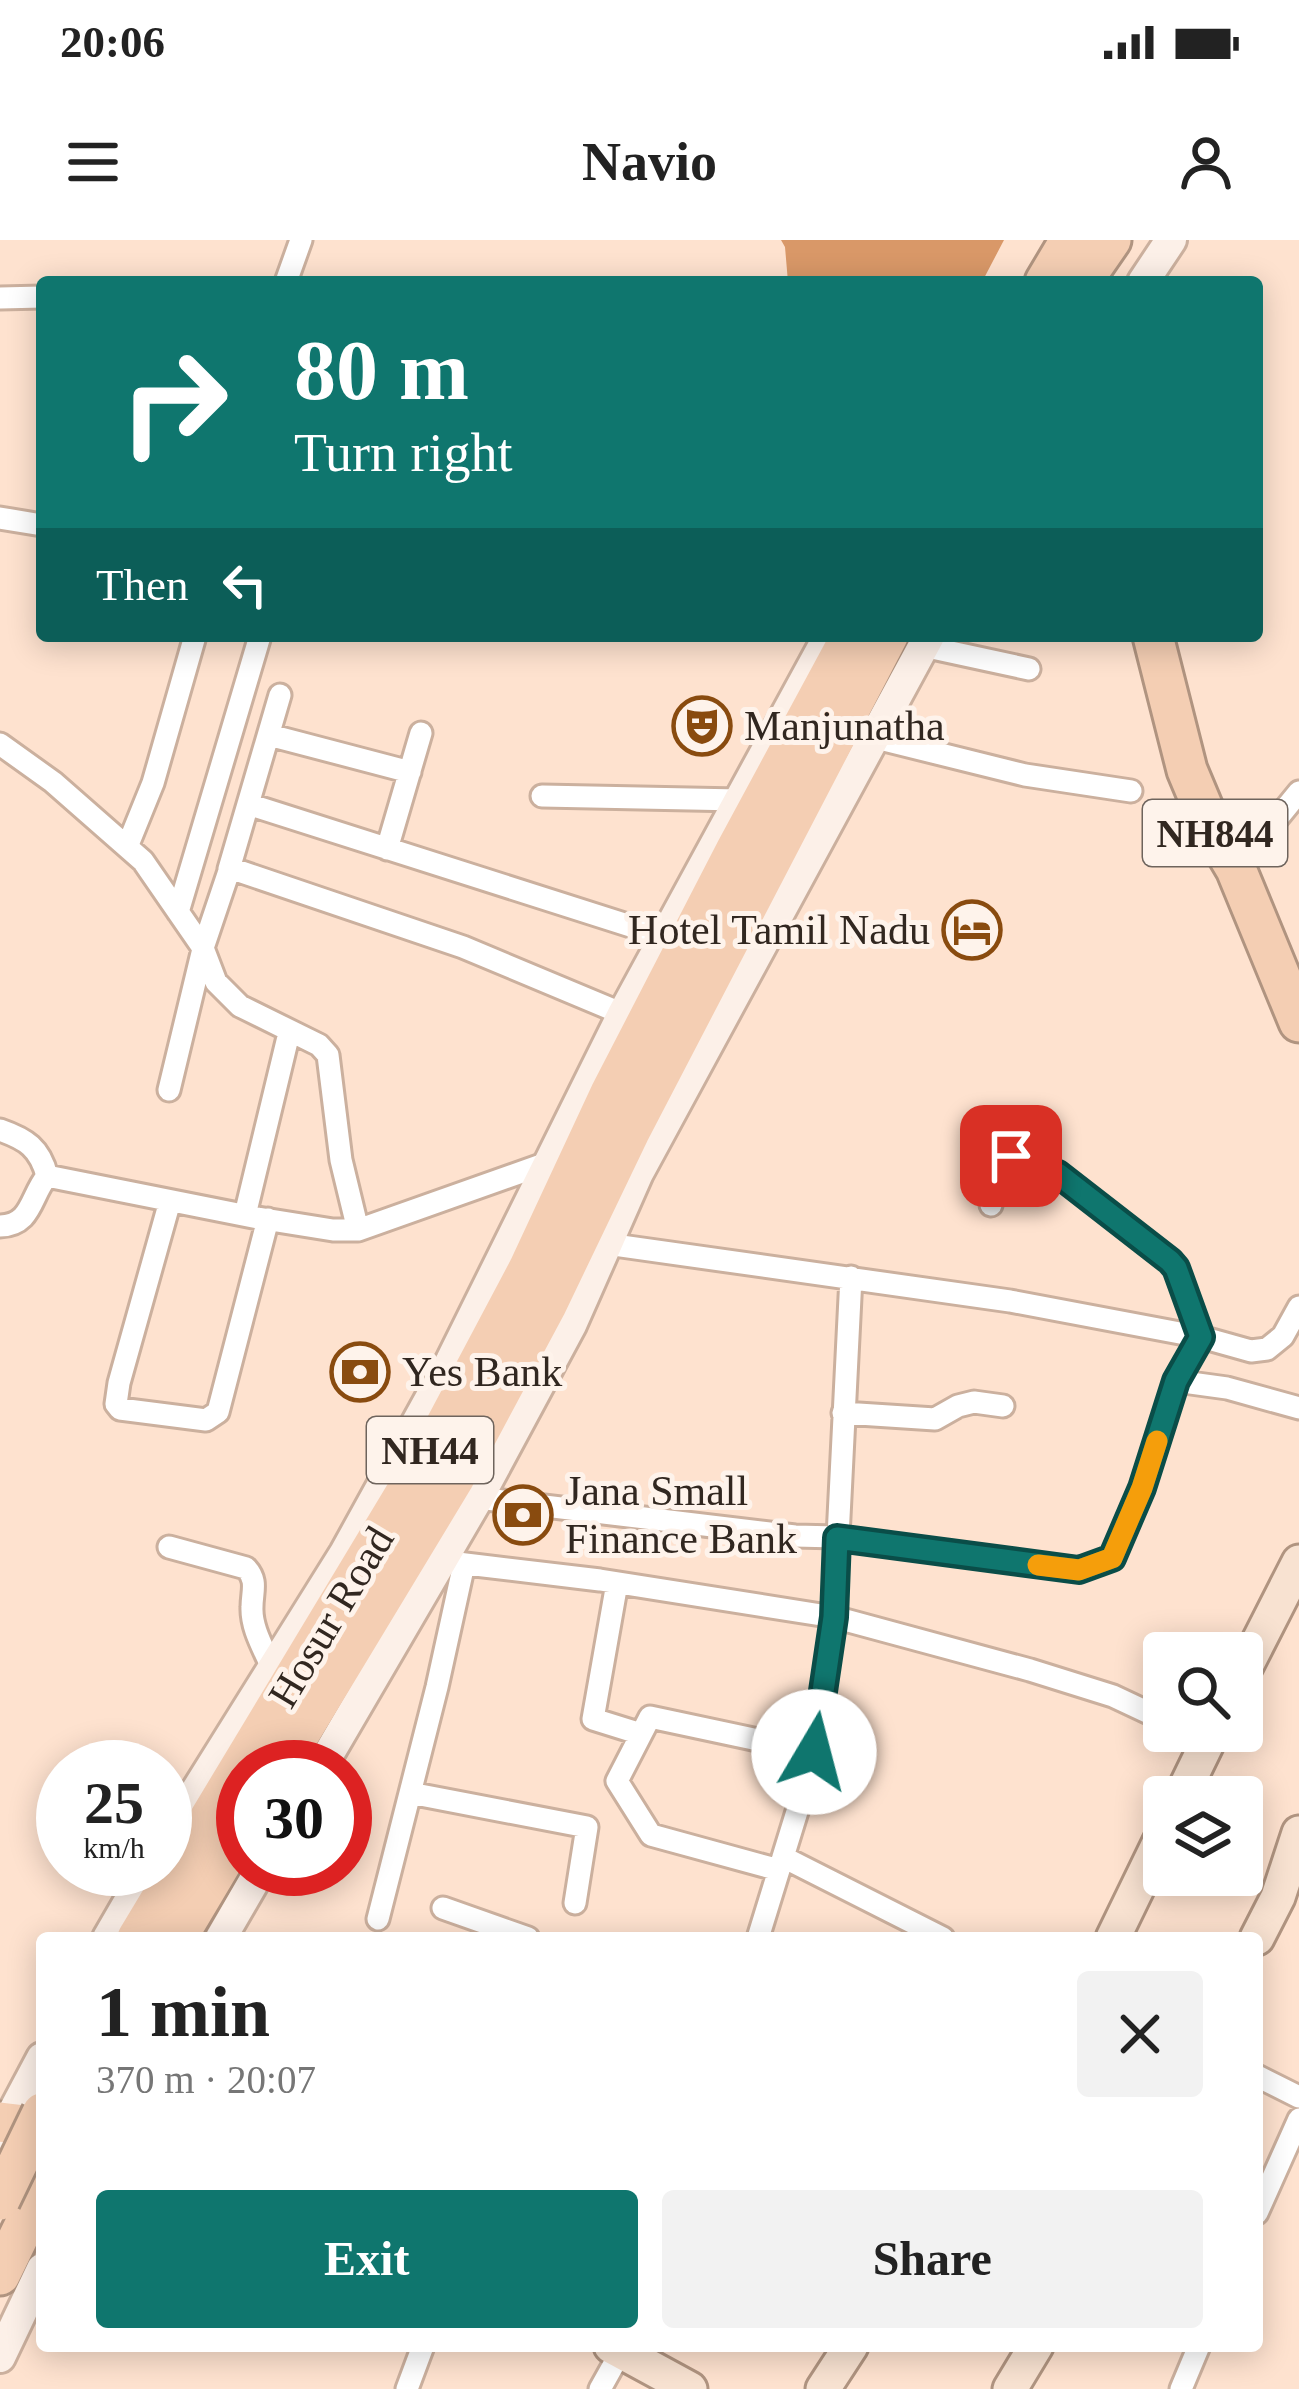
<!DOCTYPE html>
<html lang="en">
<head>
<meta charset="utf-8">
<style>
	body { margin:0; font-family:"Times New Roman",serif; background:#f2f2f2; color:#222; height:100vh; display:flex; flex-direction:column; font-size:45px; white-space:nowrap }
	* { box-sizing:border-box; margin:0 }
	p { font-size:39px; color:#767676 }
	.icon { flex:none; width:66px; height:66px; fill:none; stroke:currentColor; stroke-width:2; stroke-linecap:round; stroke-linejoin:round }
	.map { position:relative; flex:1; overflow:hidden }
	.sheet { position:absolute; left:36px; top:1692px; width:1227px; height:420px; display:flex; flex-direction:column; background:#fff; border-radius:12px; box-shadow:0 6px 30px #0003 }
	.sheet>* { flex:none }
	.top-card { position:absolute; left:36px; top:36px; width:1227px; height:366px; border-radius:12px; box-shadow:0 6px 30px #0003; background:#0f766e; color:#fff; overflow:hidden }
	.controls { position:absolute; left:1143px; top:1392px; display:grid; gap:24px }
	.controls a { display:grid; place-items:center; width:120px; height:120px; border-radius:12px; background:#fff; box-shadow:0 6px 30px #0003; font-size:60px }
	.speed { position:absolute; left:36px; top:1500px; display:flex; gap:24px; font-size:60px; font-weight:700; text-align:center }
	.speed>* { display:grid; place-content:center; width:156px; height:156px; border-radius:50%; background:#fff; box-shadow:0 6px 30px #0003; line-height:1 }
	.speed small { font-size:30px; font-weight:400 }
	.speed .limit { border:18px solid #d22; background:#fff; color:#111 }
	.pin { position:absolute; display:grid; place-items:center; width:102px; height:102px; color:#fff; margin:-51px; border-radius:24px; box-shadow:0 6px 18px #0006 }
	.me { position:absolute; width:132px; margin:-66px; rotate:8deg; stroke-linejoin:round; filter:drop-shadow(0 0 9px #0008) }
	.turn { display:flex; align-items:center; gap:42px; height:252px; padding:0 60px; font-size:54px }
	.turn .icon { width:156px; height:156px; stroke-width:2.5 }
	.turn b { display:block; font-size:84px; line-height:102px }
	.then { display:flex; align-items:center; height:114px; padding:0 60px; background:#0003; gap:24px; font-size:45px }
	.round { display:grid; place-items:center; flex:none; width:126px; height:126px; border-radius:12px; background:#f2f2f2 }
	.headline { display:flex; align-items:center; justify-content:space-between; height:204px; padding:0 60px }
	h1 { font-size:72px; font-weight:600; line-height:90px }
	.primary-button { display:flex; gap:24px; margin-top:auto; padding:24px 60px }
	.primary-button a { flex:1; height:138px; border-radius:12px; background:#0f766e; color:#fff; font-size:48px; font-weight:600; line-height:138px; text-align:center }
	.primary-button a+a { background:#f2f2f2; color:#222 }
	.status { display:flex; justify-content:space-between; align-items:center; height:84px; padding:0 60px; background:#fff; direction:ltr }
	.status svg { height:33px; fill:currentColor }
	header { display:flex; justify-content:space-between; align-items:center; height:156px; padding:0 60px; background:#fff; font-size:54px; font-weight:600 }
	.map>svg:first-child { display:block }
	.water { fill:#d99868 }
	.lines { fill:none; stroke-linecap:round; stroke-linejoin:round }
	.street-casing { stroke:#cbb09e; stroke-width:27 }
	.secondary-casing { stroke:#cbb09e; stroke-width:36 }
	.primary-casing { stroke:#b09480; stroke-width:39 }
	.highway-casing { stroke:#b09480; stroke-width:45 }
	.street { stroke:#fff; stroke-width:21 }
	.secondary { stroke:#fcf0e8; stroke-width:30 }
	.primary { stroke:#f8e2d1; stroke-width:33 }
	.highway { stroke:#f4ceb3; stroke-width:39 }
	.highway-bridge-casing { stroke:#b09480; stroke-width:45; stroke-linecap:butt }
	.highway-bridge { stroke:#f4ceb3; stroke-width:39 }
	.route-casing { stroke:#0a4d48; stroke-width:30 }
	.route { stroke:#0f766e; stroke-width:21 }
	.slow { stroke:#f59e0b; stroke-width:21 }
	.labels { text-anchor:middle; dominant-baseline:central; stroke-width:10; stroke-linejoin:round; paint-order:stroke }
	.shield { fill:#fef3eb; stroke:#6e645d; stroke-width:3 }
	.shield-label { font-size:39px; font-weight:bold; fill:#312720 }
	.poi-label { font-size:42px; fill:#312720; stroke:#fef3eb; text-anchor:start }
	.street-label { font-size:42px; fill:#312720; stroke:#fef3eb }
</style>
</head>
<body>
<div class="status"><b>20:06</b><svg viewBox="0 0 49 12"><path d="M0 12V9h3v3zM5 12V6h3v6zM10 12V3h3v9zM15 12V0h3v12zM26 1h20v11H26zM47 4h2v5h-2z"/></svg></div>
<header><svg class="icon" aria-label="menu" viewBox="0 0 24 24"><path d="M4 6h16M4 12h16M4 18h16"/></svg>Navio<svg class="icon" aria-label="person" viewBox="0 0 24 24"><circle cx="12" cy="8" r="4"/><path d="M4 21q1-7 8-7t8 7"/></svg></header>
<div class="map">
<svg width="1299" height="2149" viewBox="0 0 1299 2149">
	<rect width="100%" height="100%" fill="#fee2cf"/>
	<path class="water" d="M 781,0 L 1004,0 L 982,42 L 788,42 L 785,7 Z"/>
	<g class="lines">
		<g class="street-casing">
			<path id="street" d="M 286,42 L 301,0
				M 0,58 L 42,57
				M 0,278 L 42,285
				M 923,406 L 1029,429
				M 269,495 L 410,532
				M 872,497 L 1025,535 L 1131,551
				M 0,504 L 53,542 L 143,621 L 203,708 L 230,628 L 463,707 L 623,774
				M 542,556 L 739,560
				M 248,564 L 665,697
				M 127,607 L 153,543 L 195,396
				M 387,609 L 421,493
				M 229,629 L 280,455
				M 1236,629 L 1299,552
				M 178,672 L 260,396
				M 203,708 L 216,742 L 240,766 L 319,805 L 328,815 L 341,920 L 358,990
				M 169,850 L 203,709
				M 0,890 C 26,899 40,908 47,936
				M 170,961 L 119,1143 L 116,1164 L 120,1169 L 206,1180 L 218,1172 L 268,979
				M 991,965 L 999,921 L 1003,916 L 1011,916 L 1057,934 L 1170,1020 L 1176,1028 L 1201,1097 L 1176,1141
				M 245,975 L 289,793
				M 0,986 C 32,985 30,957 47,936 L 258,978 L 333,990 L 358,990 L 550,922
				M 607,1004 L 1010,1061 L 1201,1097 L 1251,1111 L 1267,1109 L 1283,1096 L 1299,1067
				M 843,1173 L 935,1179 L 958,1166 L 974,1162 L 1003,1166
				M 478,1258 L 795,1296 L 837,1297 L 1079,1330 L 1111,1318 L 1143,1248 L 1176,1141 L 1227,1148 L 1299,1168
				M 169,1307 L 246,1328 C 258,1341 252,1351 252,1367 C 251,1388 264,1409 272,1428
				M 441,1321 L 600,1340 L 834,1377 L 1030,1430 L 1113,1456 L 1164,1480
				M 617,1343 L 593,1479 L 641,1494
				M 410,1553 L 587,1587 L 575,1663
				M 783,1617 L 943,1698
				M 779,1630 L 651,1595 L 617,1541 L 650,1477 L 814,1512
				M 443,1668 L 528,1698
				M 378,1679 L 437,1447 L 464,1324
				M 758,1698 L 812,1523 L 834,1377 L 851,1037
				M 1257,1836 L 1299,1857
				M 1257,1973 L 1299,1879
				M 407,2149 L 423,2106
				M 600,2149 L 624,2106
				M 1181,2149 L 1199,2106"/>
		</g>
		<g class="secondary-casing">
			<path id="secondary" d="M 1143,42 L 1171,0
				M 321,1527 L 478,1258 L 571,1085 L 638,933 L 929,396
				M 165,1601 L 345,1313 L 451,1121 L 623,774 L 829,396
				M 108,1698 L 148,1629
				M 221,1698 L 261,1629
				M 0,1897 L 42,1818
				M 0,2117 L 42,2029"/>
		</g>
		<g class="primary-casing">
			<path id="primary" d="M 1242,1434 L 1299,1322
				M 1181,1557 L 1213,1491
				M 1113,1698 L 1164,1593
				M 1257,1698 L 1278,1657 L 1299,1593
				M 611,2106 L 690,2149
				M 823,2149 L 851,2106
				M 1010,2149 L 1036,2106"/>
		</g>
		<g class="highway-casing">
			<path id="highway" d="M 1045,42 L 1070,0
				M 1082,42 L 1111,0
				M 1153,396 L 1187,530 L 1210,585 L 1236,629 L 1299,782
				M 280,1527 L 454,1239 L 547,1065 L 630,892 L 888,396
				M 137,1698 L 440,1195 L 528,1029 L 610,853 L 736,609 L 851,396
				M 177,1698 L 243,1587
				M 0,1882 L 42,1887
				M 0,2035 L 42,1949"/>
		</g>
		<use href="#street" class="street"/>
		<use href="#secondary" class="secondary"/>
		<use href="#primary" class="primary"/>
		<use href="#highway" class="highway"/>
		<g class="highway-bridge-casing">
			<path id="highway-bridge" d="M 0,1960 L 42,1873"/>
		</g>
		<use href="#highway-bridge" class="highway-bridge"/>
	</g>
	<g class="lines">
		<g class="route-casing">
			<path id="route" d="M 814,1512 L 834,1377 L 837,1298 L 1079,1330 L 1112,1318 L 1142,1248 L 1176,1141 L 1201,1097 L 1176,1028 L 1170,1021 L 1058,934 L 1011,916"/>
		</g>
		<use href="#route" class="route"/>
		<path class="slow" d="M 1038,1325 L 1079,1330 L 1112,1318 L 1142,1248 L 1157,1201"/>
	</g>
	<defs>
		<g id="theatre-ring" transform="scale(3)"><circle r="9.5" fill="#fef3eb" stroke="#894b0f" stroke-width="1.5"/><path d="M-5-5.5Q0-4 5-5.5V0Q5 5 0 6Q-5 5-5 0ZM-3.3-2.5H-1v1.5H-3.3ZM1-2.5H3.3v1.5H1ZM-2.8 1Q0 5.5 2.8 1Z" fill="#894b0f"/></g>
		<g id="hotel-ring" transform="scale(3)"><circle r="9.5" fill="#fef3eb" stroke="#894b0f" stroke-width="1.5"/><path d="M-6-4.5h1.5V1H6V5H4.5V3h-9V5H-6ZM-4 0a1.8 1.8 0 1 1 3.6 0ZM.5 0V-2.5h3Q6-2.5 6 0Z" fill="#894b0f"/></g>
		<g id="bank-ring" transform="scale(3)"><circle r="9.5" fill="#fef3eb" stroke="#894b0f" stroke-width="1.5"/><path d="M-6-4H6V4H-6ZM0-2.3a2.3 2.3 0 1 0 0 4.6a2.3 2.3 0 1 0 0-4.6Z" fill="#894b0f"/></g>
	</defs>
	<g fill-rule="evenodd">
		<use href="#theatre-ring" x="702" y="486"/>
		<use href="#hotel-ring" x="972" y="690"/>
		<use href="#bank-ring" x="360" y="1132"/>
		<use href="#bank-ring" x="523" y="1275"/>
	</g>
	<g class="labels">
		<g class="shield">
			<rect x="1143" y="560" width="144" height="66" rx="9"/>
			<rect x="367" y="1177" width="126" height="66" rx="9"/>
		</g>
		<g class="shield-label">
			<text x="1215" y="593">NH844</text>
			<text x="430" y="1210">NH44</text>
		</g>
		<g class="poi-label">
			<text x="744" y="486">Manjunatha</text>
			<text x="930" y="690" text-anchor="end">Hotel Tamil Nadu</text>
			<text x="402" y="1132">Yes Bank</text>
			<text x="565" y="1251">Jana Small<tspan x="565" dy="48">Finance Bank</tspan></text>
		</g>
		<g class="street-label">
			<text transform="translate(331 1377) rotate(-59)">Hosur Road</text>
		</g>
	</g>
</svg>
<div class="controls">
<a><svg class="icon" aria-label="search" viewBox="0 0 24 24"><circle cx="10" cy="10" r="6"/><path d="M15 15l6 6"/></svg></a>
<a><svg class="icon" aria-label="layers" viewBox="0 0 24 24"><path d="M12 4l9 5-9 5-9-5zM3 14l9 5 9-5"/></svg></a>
</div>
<div class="speed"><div>25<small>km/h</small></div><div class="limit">30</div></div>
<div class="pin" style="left:1011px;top:916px;background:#d93025"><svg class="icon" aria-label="arrive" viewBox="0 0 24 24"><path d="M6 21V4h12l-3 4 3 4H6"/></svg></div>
<svg class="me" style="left:814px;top:1512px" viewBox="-20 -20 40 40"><circle r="19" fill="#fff"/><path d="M0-13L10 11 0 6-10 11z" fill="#0f766e"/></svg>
<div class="top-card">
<div class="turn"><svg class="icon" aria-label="right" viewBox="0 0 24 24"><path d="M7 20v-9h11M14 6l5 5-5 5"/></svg><div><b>80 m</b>Turn right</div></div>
<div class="then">Then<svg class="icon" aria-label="left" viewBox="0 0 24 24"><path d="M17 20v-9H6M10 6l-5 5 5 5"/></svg></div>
</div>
<section class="sheet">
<div class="headline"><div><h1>1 min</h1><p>370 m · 20:07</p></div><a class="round"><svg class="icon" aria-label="close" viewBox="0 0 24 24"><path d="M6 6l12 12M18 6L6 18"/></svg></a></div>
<div class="primary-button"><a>Exit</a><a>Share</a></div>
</section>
</div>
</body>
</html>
